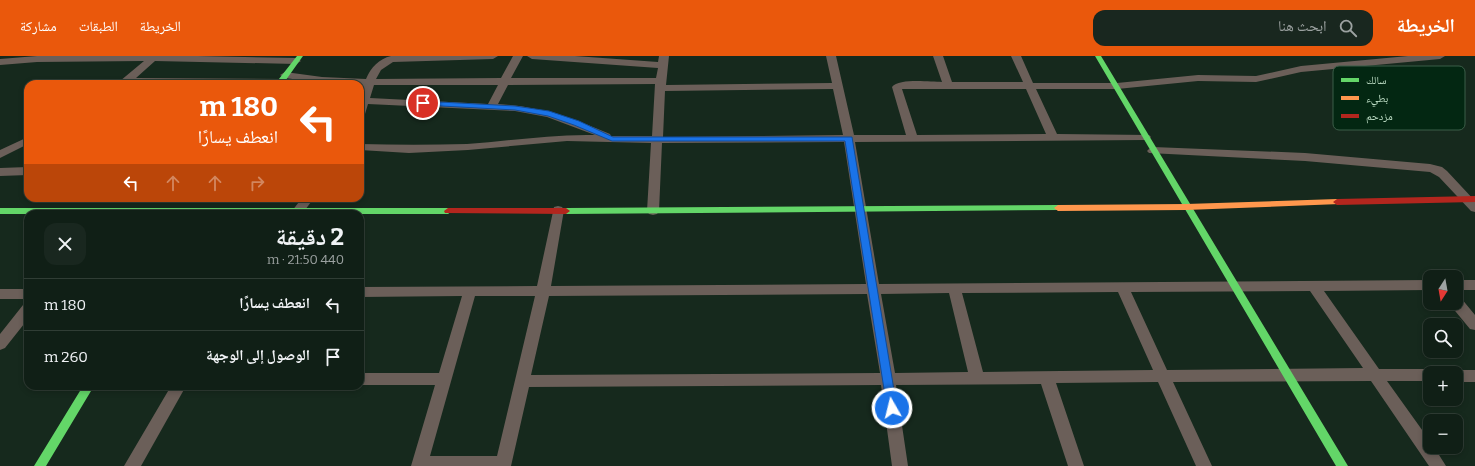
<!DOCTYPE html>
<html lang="ar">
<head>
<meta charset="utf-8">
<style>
	body { margin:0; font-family:Bitter,"Noto Naskh Arabic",serif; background:#19271f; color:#f1f3f6; direction:rtl; height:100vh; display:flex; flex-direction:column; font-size:15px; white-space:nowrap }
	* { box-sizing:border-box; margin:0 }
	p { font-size:13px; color:#9ca2a1 }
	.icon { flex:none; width:22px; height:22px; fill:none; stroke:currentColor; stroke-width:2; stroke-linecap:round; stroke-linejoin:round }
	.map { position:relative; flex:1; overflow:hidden; direction:ltr }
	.panel { position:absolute; left:24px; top:154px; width:340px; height:180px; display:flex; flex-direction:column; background:#101f16; border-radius:12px; box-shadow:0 2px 6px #0003,0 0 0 1px #303d35; direction:rtl }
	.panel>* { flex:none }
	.banner { position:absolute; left:24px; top:24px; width:340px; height:122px; border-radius:12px; box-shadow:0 2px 6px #0003,0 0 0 1px #303d35; direction:rtl; background:#ea580c; color:#fff; overflow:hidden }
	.needle { width:26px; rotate:191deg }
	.fabs { position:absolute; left:1423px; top:214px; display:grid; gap:8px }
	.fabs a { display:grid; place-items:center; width:40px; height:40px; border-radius:8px; background:#101f16; box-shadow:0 2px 6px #0003,0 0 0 1px #303d35; font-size:20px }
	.pin { position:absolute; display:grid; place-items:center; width:34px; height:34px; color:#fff; margin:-17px; border:2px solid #fff; border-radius:50%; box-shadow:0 1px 4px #0007 }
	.me { position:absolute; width:44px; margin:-22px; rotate:352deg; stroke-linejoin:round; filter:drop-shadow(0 0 3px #0008) }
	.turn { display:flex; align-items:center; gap:14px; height:84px; padding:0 20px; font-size:18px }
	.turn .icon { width:52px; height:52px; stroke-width:2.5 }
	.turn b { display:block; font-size:28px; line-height:34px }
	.lanes { display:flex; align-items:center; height:38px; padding:0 20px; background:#0003; justify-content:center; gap:20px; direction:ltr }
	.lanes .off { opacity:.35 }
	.round { display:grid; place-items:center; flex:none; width:42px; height:42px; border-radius:12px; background:#19271f }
	.summary { display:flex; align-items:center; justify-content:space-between; height:68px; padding:0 20px }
	h1 { font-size:24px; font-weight:700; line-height:30px }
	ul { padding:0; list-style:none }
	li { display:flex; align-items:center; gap:12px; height:52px; padding:0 20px; border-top:1px solid #303d35 }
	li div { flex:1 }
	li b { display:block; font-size:15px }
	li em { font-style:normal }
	header { display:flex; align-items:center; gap:24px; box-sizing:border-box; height:56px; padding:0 20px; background:#ea580c; color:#fff }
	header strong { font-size:19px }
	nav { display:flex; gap:22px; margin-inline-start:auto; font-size:14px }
	.search { width:280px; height:36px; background:#19271f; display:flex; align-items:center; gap:10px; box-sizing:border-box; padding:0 14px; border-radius:12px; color:#9ca2a1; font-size:15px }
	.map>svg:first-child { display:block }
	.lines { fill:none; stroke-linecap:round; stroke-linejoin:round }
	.street { fill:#6b5f59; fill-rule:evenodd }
	.fast { fill:#63d668; fill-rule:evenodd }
	.slow { fill:#ff974d; fill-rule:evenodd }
	.jam { fill:#b3261e; fill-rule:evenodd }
	.route { fill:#1a73e8; stroke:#114b97 }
	.key { fill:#032712; stroke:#3b5e48; stroke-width:1 }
	.key-label { font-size:11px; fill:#bfdfc7 }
</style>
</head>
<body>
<header>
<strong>الخريطة</strong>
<div class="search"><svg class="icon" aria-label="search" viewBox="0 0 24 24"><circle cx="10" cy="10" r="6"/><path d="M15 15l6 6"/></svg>ابحث هنا</div>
<nav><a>الخريطة</a><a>الطبقات</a><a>مشاركة</a></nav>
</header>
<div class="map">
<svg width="1475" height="410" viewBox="0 0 1475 410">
	<rect width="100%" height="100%" fill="#16291d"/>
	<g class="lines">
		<path class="street" d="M 37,0 L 198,0 L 296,2 L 301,5 L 296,8 L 155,5 L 136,22 L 285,23 L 286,25 L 281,28 L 120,28 L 120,25 L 144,5 L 37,6 L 0,9 L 0,3 Z
			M 391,0 L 498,0 L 493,3 L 393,6 L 381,14 L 376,23 L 501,22 L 513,0 L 523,0 L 511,22 L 656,22 L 658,12 L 532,3 L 527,0 L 575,0 L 658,6 L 659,0 L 669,0 L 666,29 L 832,27 L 826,0 L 836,0 L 854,79 L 906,79 L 892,31 C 899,22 930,26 942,26 L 933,0 L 943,0 L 952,26 L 1023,26 L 1011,0 L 1021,0 L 1033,27 L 1117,27 L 1198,19 L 1256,20 L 1301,10 L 1408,0 L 1445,0 L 1440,3 L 1301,16 L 1256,26 L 1198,25 L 1117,33 L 1036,33 L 1057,78 L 1149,79 L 1151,81 L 1149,83 L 1145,84 L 855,86 L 879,228 L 1430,224 L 1430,234 L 1324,235 L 1379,313 L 1430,313 L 1435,315 L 1436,317 L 1430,317 L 1430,325 L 1387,325 L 1430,385 L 1430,391 L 1434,391 L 1446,410 L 1429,410 L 1371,325 L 1173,326 L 1212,410 L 1196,410 L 1158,326 L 1056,327 L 1084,410 L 1068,410 L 1041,328 L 896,329 L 908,410 L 892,410 L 881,329 L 529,331 L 511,410 L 411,410 L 435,329 L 360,329 L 360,317 L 439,317 L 462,240 L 360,241 L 360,231 L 537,230 L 554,151 L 558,150 L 562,151 L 564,154 L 551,230 L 866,228 L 844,86 L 662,87 L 659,155 L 657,158 L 653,159 L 649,158 L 647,155 L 651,87 L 567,85 L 468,94 L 409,97 L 360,94 L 360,88 C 396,89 431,89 467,88 C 510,85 552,78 595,79 L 547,61 L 515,55 L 368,48 L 365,58 L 360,61 L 360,40 L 363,29 L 322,27 L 285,22 L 280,19 L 285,16 L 322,21 L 366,23 C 371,11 379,3 391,0 ZM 655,28 L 652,80 L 611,80 L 610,78 C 573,62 538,50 498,48 L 508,29 ZM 374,29 L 498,29 L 488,48 L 370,42 ZM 833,33 L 843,79 L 663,81 L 665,35 ZM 902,33 L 1026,33 L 1046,78 L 917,79 ZM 1310,235 L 1363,312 L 1167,314 L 1131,236 ZM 1118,236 L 1153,314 L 983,316 L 962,237 ZM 949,237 L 968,316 L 895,317 L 881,238 ZM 867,238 L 880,317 L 531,319 L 549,240 ZM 475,240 L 535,240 L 497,400 L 430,400 Z
			M 28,81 L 28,88 L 0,102 L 0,94 Z
			M 1153,91 L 1305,97 L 1430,108 L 1442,111 L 1447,115 L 1475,145 L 1475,156 L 1471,155 L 1439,121 L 1430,116 L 1305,105 L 1149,97 L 1147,95 L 1149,93 Z
			M 28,111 L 28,119 L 0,120 L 0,112 Z
			M 302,142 L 314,142 L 302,158 L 294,158 L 292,155 Z
			M 1456,224 L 1475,224 L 1475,234 L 1456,234 Z
			M 0,233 L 28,233 L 28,243 L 0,243 Z
			M 1456,241 L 1461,242 L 1475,259 L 1475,274 L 1470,273 L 1451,250 L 1450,247 L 1456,247 Z
			M 28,248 L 28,263 L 5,292 L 0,294 L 0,278 L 23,249 Z
			M 1456,314 L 1475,314 L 1475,326 L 1456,326 L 1456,317 L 1450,317 Z
			M 171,330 L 186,330 L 141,410 L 124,410 Z"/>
		<path class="fast" d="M 297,0 L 303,0 L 283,28 L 275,28 Z
			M 1095,0 L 1101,0 L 1348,410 L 1336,410 Z
			M 1058,149 L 1061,150 L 1062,152 L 1061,154 L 566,158 L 562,155 L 566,152 Z
			M 0,152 L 448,152 L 452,155 L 448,158 L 0,158 Z
			M 83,330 L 94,330 L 46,410 L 34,410 Z"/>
		<path class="slow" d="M 1337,143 L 1340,144 L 1341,146 L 1340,148 L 1186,154 L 1058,155 L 1054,152 L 1058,149 L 1186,148 Z"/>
		<path class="jam" d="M 1475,140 L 1475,146 L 1337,149 L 1333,146 L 1337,143 Z
			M 448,152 L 566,152 L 570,155 L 566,158 L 445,157 L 444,155 Z"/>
	</g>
	<path class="route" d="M 421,45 L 515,50 L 549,55 L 579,65 L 613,81 L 852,81 L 897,352 L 896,355 L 892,356 L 888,355 L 887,352 L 845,85 L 612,85 L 574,69 L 548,60 L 515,54 L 423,49 L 421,48 Z"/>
	<rect x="1333" y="10" width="132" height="64" rx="6" class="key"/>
	<rect x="1341" y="22" width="18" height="4" fill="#63d668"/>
	<rect x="1341" y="40" width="18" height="4" fill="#ff974d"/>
	<rect x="1341" y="58" width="18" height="4" fill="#b3261e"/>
	<g class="key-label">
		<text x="1366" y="28">سالك</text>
		<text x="1366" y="46">بطيء</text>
		<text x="1366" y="64">مزدحم</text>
	</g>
</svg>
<div class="fabs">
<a><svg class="needle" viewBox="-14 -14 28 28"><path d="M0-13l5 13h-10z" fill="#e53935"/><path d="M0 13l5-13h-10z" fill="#9ca2a1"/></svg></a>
<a><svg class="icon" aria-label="search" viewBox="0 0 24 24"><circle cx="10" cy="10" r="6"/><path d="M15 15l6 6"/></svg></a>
<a>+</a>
<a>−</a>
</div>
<div class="pin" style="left:423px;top:47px;background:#d93025"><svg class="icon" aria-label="arrive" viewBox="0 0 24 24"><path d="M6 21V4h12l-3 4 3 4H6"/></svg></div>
<svg class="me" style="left:892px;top:352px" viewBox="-20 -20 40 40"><circle r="17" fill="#1a73e8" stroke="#fff" stroke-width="3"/><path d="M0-11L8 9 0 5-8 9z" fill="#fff"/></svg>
<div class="banner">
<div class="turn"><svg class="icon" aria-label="left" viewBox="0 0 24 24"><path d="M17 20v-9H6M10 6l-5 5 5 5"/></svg><div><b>180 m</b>انعطف يسارًا</div></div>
<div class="lanes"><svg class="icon" aria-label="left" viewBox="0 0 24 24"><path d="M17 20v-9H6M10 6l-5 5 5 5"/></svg><svg class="icon off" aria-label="ahead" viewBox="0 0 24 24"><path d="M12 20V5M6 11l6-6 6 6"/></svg><svg class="icon off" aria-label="ahead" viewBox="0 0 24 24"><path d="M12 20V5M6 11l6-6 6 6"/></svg><svg class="icon off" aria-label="right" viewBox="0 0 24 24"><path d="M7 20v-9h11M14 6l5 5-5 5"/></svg></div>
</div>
<section class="panel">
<div class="summary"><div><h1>2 دقيقة</h1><p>440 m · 21:50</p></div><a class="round"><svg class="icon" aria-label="close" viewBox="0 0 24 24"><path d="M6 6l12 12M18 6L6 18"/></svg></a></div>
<ul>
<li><svg class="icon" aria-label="left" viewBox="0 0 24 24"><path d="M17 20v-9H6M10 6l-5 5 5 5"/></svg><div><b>انعطف يسارًا</b></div><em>180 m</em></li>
<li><svg class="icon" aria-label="arrive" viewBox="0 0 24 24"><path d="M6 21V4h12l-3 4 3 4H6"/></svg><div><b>الوصول إلى الوجهة</b></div><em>260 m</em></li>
</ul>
</section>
</div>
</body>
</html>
